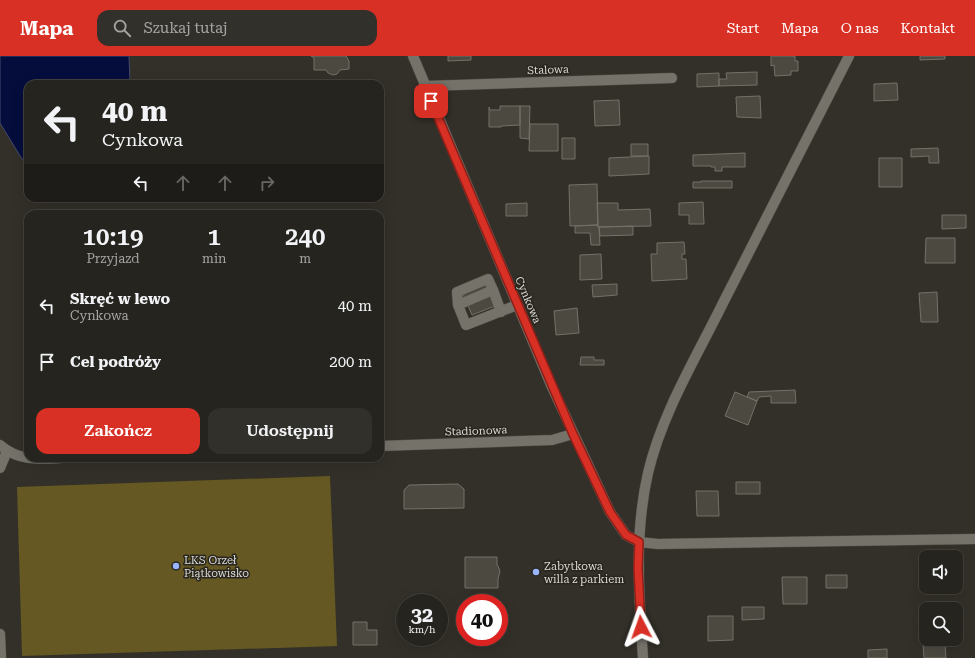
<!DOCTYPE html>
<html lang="pl">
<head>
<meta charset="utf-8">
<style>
	body { margin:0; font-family:"Roboto Serif",serif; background:#32302b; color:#f1f3f6; height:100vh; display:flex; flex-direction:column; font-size:15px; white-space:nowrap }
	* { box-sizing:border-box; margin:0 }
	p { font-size:13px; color:#a4a4a4 }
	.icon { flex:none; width:22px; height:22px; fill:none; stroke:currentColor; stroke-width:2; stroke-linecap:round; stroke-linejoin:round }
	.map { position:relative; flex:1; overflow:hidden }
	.sheet { position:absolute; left:24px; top:154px; width:360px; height:252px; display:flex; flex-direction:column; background:#26241e; border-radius:12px; box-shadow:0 4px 16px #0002,0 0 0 1px #42413c }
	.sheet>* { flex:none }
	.hud { position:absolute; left:24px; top:24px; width:360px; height:122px; border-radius:12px; box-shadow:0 4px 16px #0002,0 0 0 1px #42413c; background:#26241e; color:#f1f3f6; overflow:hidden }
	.tools { position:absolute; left:919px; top:494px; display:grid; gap:8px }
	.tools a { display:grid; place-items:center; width:44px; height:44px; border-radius:8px; background:#26241e; box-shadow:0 4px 16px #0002,0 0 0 1px #42413c; font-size:20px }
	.speed { position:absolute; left:396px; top:538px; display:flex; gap:8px; font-size:20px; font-weight:700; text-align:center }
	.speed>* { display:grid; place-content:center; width:52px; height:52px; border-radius:50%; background:#26241e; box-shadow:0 4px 16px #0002,0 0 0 1px #42413c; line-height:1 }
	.speed small { font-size:10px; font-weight:400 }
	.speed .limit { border:6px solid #d22; background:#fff; color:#111 }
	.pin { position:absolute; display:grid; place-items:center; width:34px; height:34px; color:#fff; margin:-17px; border-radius:8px; box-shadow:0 2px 6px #0006 }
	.me { position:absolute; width:44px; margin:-22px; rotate:356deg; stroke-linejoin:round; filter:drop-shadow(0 0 3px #0008) }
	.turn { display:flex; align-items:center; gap:14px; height:84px; padding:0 12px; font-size:18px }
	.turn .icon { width:52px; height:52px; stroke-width:2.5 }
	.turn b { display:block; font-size:28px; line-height:34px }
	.lanes { display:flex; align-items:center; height:38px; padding:0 12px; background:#0003; justify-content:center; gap:20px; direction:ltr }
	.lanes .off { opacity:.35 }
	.eta { display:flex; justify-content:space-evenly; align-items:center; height:68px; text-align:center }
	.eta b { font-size:24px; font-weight:600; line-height:28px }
	.cta { display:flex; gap:8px; margin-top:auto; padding:8px 12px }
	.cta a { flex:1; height:46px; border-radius:12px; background:#d93025; color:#fff; font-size:16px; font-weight:600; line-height:46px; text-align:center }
	.cta a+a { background:#32302b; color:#f1f3f6 }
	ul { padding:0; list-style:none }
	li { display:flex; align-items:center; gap:12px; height:56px; padding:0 12px }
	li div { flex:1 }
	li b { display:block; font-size:15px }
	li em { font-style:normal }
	header { display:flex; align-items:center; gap:24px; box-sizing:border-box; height:56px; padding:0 20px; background:#d93025; color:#fff }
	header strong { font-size:19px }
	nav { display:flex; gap:22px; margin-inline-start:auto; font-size:14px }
	.search { width:280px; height:36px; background:#32302b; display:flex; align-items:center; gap:10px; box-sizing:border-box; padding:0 14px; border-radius:12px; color:#a4a4a4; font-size:15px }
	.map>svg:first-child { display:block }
	.green { fill:#655822 }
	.water { fill:#050d3d; stroke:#454a6a }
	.building { fill:#4c4941; stroke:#737168 }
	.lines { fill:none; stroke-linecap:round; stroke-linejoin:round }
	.minor-casing { stroke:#4f4e47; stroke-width:11 }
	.minor { stroke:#747269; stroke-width:10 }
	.route-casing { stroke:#8d1f18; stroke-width:10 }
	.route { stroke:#d93025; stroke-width:7 }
	.poi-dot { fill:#99b5fd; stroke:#28261e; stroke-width:1.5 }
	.labels { text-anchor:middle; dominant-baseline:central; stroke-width:3; stroke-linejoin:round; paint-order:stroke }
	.street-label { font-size:11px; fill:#d9d8d3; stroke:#28261e }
	.poi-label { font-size:11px; fill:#d9d8d3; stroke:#28261e; text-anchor:start }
</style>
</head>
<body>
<header>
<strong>Mapa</strong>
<div class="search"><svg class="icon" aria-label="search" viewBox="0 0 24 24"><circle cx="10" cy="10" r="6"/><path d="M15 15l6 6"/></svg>Szukaj tutaj</div>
<nav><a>Start</a><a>Mapa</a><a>O nas</a><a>Kontakt</a></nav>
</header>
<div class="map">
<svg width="975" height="602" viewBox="0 0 975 602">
	<rect width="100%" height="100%" fill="#323028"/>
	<path class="green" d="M 330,420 L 337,590 L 22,600 L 17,431 Z"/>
	<path class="water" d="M 0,0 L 129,0 L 130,28 L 28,28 L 28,103 L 22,103 L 0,67 Z"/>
	<path class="building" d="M 311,0 L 346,0 L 349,5 L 349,13 L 340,14 L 337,18 L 333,19 L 328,17 L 326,14 L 314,14 L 314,2 Z
		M 448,0 L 471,0 L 471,4 L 448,5 Z
		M 771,0 L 795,0 L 795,5 L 798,5 L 798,15 L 791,15 L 791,19 L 775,20 L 774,9 L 771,10 Z
		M 920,0 L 945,0 L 945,3 L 920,4 Z
		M 757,16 L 757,29 L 719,30 L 719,23 L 727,23 L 726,17 Z
		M 719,17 L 719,30 L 697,31 L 697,18 Z
		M 897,27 L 898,44 L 874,45 L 874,28 Z
		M 760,40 L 761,62 L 737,61 L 736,41 Z
		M 619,44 L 620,69 L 595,70 L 594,45 Z
		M 500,50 L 520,50 L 520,69 L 501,70 L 501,71 L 489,71 L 489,51 L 490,54 L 500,54 Z
		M 520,50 L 530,50 L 529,83 L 520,82 Z
		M 530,68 L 558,68 L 558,95 L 529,95 Z
		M 562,82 L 575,82 L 575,103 L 562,103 Z
		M 631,88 L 648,88 L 648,100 L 631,100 Z
		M 938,92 L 939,107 L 929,107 L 929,100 L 911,101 L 911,93 Z
		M 745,97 L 745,111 L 722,111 L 722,115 L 715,115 L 715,111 L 711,111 L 711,110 L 693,110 L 693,99 Z
		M 649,100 L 649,118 L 609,120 L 609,102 Z
		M 879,102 L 902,102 L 902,131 L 879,131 Z
		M 701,125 L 732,125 L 732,132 L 693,132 L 693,126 L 701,126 Z
		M 597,128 L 598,169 L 570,170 L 569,129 Z
		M 703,146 L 704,168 L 689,168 L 689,159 L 679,159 L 679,147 Z
		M 527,147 L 527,160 L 506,160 L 506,148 Z
		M 597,147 L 618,147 L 618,154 L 650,153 L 651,170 L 598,171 Z
		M 942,159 L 966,159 L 966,172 L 942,173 Z
		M 598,169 L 598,171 L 599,171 L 600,189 L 591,189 L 590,177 L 575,177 L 575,170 Z
		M 633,170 L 633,179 L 600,180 L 599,171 Z
		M 926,182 L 955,182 L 955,207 L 925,207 Z
		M 684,186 L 685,198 L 682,198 L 682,203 L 686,203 L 687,223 L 652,225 L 651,198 L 657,198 L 657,187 Z
		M 601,198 L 602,223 L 580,224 L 580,199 Z
		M 483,221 L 495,250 L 472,259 L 460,231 Z
		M 617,228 L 617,239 L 593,241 L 592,229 Z
		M 937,236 L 938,266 L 921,266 L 919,237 Z
		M 577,252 L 579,277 L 556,279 L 554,255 Z
		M 581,301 L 594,301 L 594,304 L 604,304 L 604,309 L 580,309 Z
		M 795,334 L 796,347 L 771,347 L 771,340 L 759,341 L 757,345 L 747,341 L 749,336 Z
		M 735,336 L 757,345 L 748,369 L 725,360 Z
		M 736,426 L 760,426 L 760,438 L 736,438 Z
		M 458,428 L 464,433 L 464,452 L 404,453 L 404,434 L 409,429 Z
		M 696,435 L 718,435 L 719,460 L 697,460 Z
		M 465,501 L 497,501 L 497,508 L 500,515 L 498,523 L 498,532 L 465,532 Z
		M 826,519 L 847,519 L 847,532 L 826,532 Z
		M 782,521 L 807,521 L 807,548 L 783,548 Z
		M 742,551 L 764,551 L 764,563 L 742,564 Z
		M 708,560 L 733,560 L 733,584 L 708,585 Z
		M 353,566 L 367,566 L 367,574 L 377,574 L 377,589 L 353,589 Z
		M 945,587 L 946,602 L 924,602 L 923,588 Z
		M 887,593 L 887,602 L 868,602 L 868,594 Z"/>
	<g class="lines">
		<g class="minor-casing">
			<path id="minor" d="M 413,0 L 552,331 L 610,456 L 626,479 L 639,486 L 658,488 L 975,483
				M 425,30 L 672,22
				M 458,249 L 457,236 L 488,223 L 493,234
				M 501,256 L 493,234 L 458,249 L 466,269 L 517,249
				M 0,389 C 18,405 38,403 60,402
				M 380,390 L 552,384 L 573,378
				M 0,412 L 7,395
				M 0,578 L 1,602
				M 643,602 C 639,540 634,478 648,417 C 662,357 696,302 723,247 C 765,165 807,82 849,0"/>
		</g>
		<use href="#minor" class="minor"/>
	</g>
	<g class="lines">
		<g class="route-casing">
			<path id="route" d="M 431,45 L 573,378 L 610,456 L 626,479 L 639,486 L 638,512 L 641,571"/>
		</g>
		<use href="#route" class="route"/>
	</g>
	<g class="poi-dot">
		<circle cx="176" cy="510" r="4"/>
		<circle cx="536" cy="516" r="4"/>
	</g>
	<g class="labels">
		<g class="street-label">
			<text transform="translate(548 14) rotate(-2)">Stalowa</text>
			<text transform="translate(528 244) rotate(67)">Cynkowa</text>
			<text transform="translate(476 375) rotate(-2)">Stadionowa</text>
		</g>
		<g class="poi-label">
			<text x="184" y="504">LKS Orzeł<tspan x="184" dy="13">Piątkowisko</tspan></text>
			<text x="544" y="510">Zabytkowa<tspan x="544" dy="13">willa z parkiem</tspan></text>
		</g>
	</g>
</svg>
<div class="tools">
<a><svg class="icon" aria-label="sound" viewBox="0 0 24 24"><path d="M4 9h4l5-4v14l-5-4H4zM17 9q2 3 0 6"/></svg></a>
<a><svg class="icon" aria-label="search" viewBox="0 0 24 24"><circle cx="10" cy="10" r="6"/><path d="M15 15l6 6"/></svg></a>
</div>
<div class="speed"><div>32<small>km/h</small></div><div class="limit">40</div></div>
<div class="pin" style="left:431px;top:45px;background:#d93025"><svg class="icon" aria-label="arrive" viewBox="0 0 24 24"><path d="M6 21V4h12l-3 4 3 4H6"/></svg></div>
<svg class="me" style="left:641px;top:571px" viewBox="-20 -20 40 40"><path d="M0-17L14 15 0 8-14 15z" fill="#d93025" stroke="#fff" stroke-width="4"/></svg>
<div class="hud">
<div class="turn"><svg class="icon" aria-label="left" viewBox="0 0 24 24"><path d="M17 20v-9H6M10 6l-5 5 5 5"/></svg><div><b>40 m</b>Cynkowa</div></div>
<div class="lanes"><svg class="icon" aria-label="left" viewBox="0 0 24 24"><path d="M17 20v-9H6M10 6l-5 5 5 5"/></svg><svg class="icon off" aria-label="ahead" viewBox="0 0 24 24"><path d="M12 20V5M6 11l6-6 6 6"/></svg><svg class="icon off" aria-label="ahead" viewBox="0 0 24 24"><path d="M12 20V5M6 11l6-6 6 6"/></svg><svg class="icon off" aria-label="right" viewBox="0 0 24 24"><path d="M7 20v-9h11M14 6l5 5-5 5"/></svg></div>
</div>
<section class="sheet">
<div class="eta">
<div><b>10:19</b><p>Przyjazd</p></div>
<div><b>1</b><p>min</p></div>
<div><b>240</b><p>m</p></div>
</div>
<ul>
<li><svg class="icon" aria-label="left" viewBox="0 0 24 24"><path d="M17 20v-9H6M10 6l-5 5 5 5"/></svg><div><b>Skręć w lewo</b><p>Cynkowa</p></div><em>40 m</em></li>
<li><svg class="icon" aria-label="arrive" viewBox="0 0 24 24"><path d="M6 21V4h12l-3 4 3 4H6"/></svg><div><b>Cel podróży</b></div><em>200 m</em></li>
</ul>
<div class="cta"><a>Zakończ</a><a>Udostępnij</a></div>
</section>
</div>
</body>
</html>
